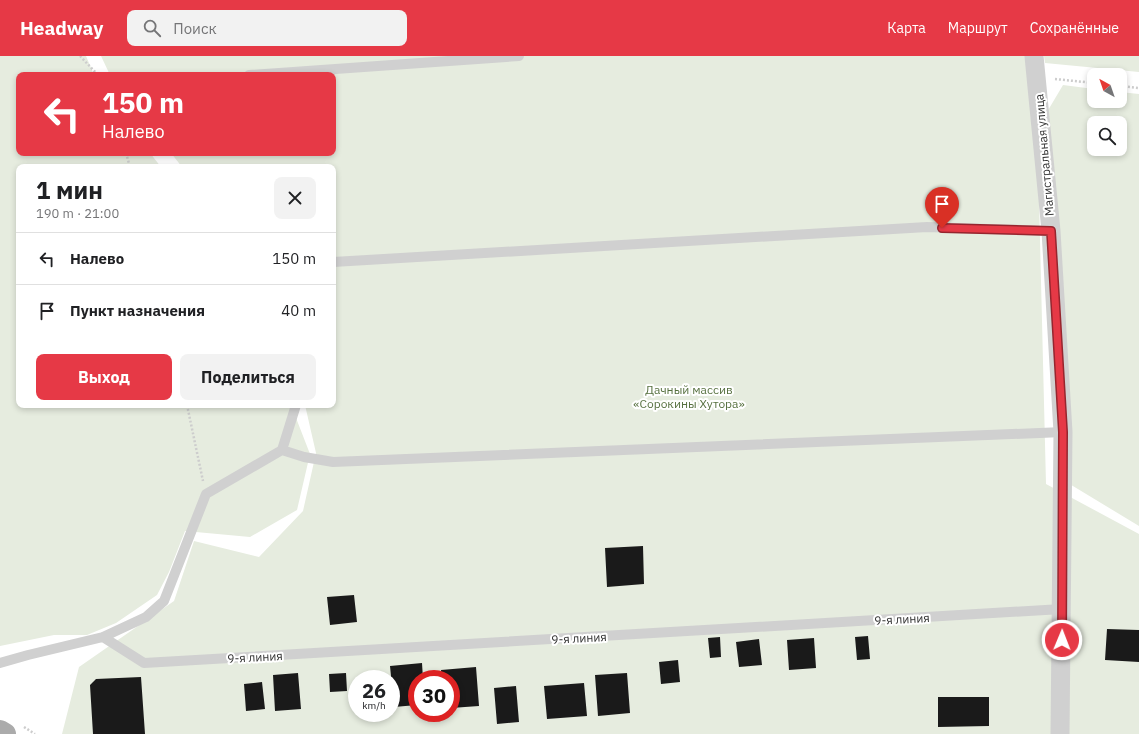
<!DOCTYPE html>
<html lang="ru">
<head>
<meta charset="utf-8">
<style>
	body { margin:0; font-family:"IBM Plex Sans",sans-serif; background:#f2f2f2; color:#202124; height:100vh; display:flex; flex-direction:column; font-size:15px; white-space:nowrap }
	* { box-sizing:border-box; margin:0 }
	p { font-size:13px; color:#757577 }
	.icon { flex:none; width:22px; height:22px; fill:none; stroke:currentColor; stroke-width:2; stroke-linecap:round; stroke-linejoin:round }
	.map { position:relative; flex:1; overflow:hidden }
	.panel { position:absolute; left:16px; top:108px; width:320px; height:244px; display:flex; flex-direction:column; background:#fff; border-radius:8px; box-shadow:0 2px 6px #0003 }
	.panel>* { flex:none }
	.hud { position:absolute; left:16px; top:16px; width:320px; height:84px; border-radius:8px; box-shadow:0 2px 6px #0003; background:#e63946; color:#fff; overflow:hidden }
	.needle { width:26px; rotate:320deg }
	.tools { position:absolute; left:1087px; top:12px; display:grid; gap:8px }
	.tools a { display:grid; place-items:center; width:40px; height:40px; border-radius:8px; background:#fff; box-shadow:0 2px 6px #0003; font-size:20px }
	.speed { position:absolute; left:348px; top:614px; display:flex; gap:8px; font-size:20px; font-weight:700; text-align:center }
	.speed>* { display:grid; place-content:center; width:52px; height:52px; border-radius:50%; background:#fff; box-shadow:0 2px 6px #0003; line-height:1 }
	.speed small { font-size:10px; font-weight:400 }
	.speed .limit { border:6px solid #d22; background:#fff; color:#111 }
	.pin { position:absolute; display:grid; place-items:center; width:34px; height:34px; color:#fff; margin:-41px -17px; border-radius:50% 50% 50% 0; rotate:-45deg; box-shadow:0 0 4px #0007 }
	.pin .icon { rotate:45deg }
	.me { position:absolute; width:44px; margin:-22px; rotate:1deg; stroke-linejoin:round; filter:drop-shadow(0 0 3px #0008) }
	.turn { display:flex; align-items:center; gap:14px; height:84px; padding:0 20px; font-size:18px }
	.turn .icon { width:52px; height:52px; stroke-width:2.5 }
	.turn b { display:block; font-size:28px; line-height:34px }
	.round { display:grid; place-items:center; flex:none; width:42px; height:42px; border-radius:8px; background:#f2f2f2 }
	.overview { display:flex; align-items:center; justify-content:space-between; height:68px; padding:0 20px }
	h1 { font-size:24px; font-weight:700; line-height:30px }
	.primary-button { display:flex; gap:8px; margin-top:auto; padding:8px 20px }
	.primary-button a { flex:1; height:46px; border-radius:8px; background:#e63946; color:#fff; font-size:16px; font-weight:700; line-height:46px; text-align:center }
	.primary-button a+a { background:#f2f2f2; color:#202124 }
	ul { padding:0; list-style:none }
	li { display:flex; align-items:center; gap:12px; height:52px; padding:0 20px; border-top:1px solid #e0e0e0 }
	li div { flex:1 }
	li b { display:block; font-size:15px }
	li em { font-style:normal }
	header { display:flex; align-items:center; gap:24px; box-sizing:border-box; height:56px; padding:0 20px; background:#e63946; color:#fff }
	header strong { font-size:19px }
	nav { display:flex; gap:22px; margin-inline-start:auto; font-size:14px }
	.search { width:280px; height:36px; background:#f2f2f2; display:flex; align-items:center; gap:10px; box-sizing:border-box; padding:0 14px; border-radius:8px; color:#757577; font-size:15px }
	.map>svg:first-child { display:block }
	.green { fill:#e6ecdf; fill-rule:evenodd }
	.building { fill:#1a1a1a }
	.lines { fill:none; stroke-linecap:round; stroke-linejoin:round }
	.path { stroke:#cdcdcd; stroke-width:2.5; stroke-dasharray:2 2; stroke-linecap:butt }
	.service { stroke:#d0d0d0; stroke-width:10 }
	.minor { stroke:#d0d0d0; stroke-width:19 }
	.primary { stroke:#ababab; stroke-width:22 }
	.route-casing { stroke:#96252e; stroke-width:10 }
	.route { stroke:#e63946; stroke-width:7 }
	.labels { text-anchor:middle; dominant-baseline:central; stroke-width:4; stroke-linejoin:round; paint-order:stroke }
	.street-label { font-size:12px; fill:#333; stroke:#fff }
	.park-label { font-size:12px; fill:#56703f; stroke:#fff }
</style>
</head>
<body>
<header>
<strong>Headway</strong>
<div class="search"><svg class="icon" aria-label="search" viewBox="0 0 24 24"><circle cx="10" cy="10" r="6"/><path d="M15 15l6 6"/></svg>Поиск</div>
<nav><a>Карта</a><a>Маршрут</a><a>Сохранённые</a></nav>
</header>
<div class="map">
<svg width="1139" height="678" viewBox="0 0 1139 678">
	<rect width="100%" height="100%" fill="#fff"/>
	<path class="green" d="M 0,0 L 86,0 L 94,19 L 19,19 L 19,97 L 150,97 L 161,111 L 19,111 L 19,349 L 291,349 L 310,398 L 297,454 L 250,481 L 185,475 L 169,516 L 157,539 L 116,567 L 87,579 L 54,579 L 0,590 Z
		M 101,0 L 1034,0 L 1036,21 L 1046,428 L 1139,478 L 1139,678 L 62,678 L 79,611 L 174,545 L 194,485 L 259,501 L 303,455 L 316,397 L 305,349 L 333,349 L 333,111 L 182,111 L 171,97 L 333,97 L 333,19 L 110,19 ZM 357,623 L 391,623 L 391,657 L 357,657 ZM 417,623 L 451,623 L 451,657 L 417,657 Z
		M 1044,0 L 1139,0 L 1139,16 L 1045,7 Z
		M 1063,29 L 1094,33 L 1094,45 L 1120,45 L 1120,36 L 1139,38 L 1139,470 L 1063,424 L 1047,56 ZM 1094,67 L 1120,67 L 1120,93 L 1094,93 Z"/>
	<path class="building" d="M 643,490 L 644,528 L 607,531 L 605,492 Z
		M 354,539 L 357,566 L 330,569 L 327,541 Z
		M 1107,573 L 1139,574 L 1139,606 L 1105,604 Z
		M 868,580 L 870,603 L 857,604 L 855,581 Z
		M 720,581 L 721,601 L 710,602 L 708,582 Z
		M 814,582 L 816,612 L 789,614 L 787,584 Z
		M 759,583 L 762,609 L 739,611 L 736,586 Z
		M 678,604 L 680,626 L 661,628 L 659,606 Z
		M 422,607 L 423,623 L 417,623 L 417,649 L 394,651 L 390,610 Z
		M 476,611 L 479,650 L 451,652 L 451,623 L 442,623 L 441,614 Z
		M 298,617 L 301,653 L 275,655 L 273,619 Z
		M 346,617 L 347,635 L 330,636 L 329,618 Z
		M 627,617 L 630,657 L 598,660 L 595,619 Z
		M 141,621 L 145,678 L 93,678 L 90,629 L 96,623 Z
		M 262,626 L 265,653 L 246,655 L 244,628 Z
		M 584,627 L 587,660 L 547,663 L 544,630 Z
		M 516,630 L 519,666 L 497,668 L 494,632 Z
		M 938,641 L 989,641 L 989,670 L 938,671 Z"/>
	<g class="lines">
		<path class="path" d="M 80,0 L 98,19
			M 1055,23 L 1094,27
			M 1120,30 L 1139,32
			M 126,97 L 130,111
			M 187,349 L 203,425
			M 24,671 L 35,678"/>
		<path class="service" d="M 249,19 L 519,0
			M 333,206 L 927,171 L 1051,175
			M 282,394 L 304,401 L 333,406 L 1063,376
			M 103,581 L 144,607 L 1062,553
			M 0,607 L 28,599 L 103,581 L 146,561 L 164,545 L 206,438 L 282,394 L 296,349"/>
		<path class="minor" d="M 1034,0 L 1051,175 L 1063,376 L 1060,678"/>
		<path class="primary" d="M 0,675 L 5,678"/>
	</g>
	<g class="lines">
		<g class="route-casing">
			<path id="route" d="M 942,172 L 1051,175 L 1063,376 L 1062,584"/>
		</g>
		<use href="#route" class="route"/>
	</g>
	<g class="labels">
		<g class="street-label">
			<text transform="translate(1044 99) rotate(-95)">Магистральная улица</text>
			<text transform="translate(902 563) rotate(-3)">9-я линия</text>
			<text transform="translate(579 582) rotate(-3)">9-я линия</text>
			<text transform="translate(255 601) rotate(-3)">9-я линия</text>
		</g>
		<g class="park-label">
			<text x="689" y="333">Дачный массив<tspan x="689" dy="14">«Сорокины Хутора»</tspan></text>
		</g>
	</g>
</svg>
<div class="tools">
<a><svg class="needle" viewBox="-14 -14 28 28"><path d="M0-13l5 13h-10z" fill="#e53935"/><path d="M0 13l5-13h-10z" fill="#757577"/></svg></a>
<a><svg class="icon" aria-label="search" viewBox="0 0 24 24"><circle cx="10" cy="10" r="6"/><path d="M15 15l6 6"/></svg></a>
</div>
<div class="speed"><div>26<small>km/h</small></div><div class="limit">30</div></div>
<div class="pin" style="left:942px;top:172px;background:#d93025"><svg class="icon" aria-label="arrive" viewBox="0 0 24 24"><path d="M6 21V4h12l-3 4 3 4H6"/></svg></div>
<svg class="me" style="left:1062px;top:584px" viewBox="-20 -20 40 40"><circle r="17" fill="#e63946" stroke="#fff" stroke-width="3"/><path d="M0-11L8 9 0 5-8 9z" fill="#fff"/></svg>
<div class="hud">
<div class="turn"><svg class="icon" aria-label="left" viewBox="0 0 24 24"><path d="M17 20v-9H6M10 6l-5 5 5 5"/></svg><div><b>150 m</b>Налево</div></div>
</div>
<section class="panel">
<div class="overview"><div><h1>1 мин</h1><p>190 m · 21:00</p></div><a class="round"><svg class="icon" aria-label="close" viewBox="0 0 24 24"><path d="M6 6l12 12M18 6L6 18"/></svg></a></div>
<ul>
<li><svg class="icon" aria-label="left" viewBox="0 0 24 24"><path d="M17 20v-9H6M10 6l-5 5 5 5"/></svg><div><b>Налево</b></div><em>150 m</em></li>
<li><svg class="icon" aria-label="arrive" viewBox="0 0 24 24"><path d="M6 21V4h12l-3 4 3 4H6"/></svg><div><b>Пункт назначения</b></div><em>40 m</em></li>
</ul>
<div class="primary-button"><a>Выход</a><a>Поделиться</a></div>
</section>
</div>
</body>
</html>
